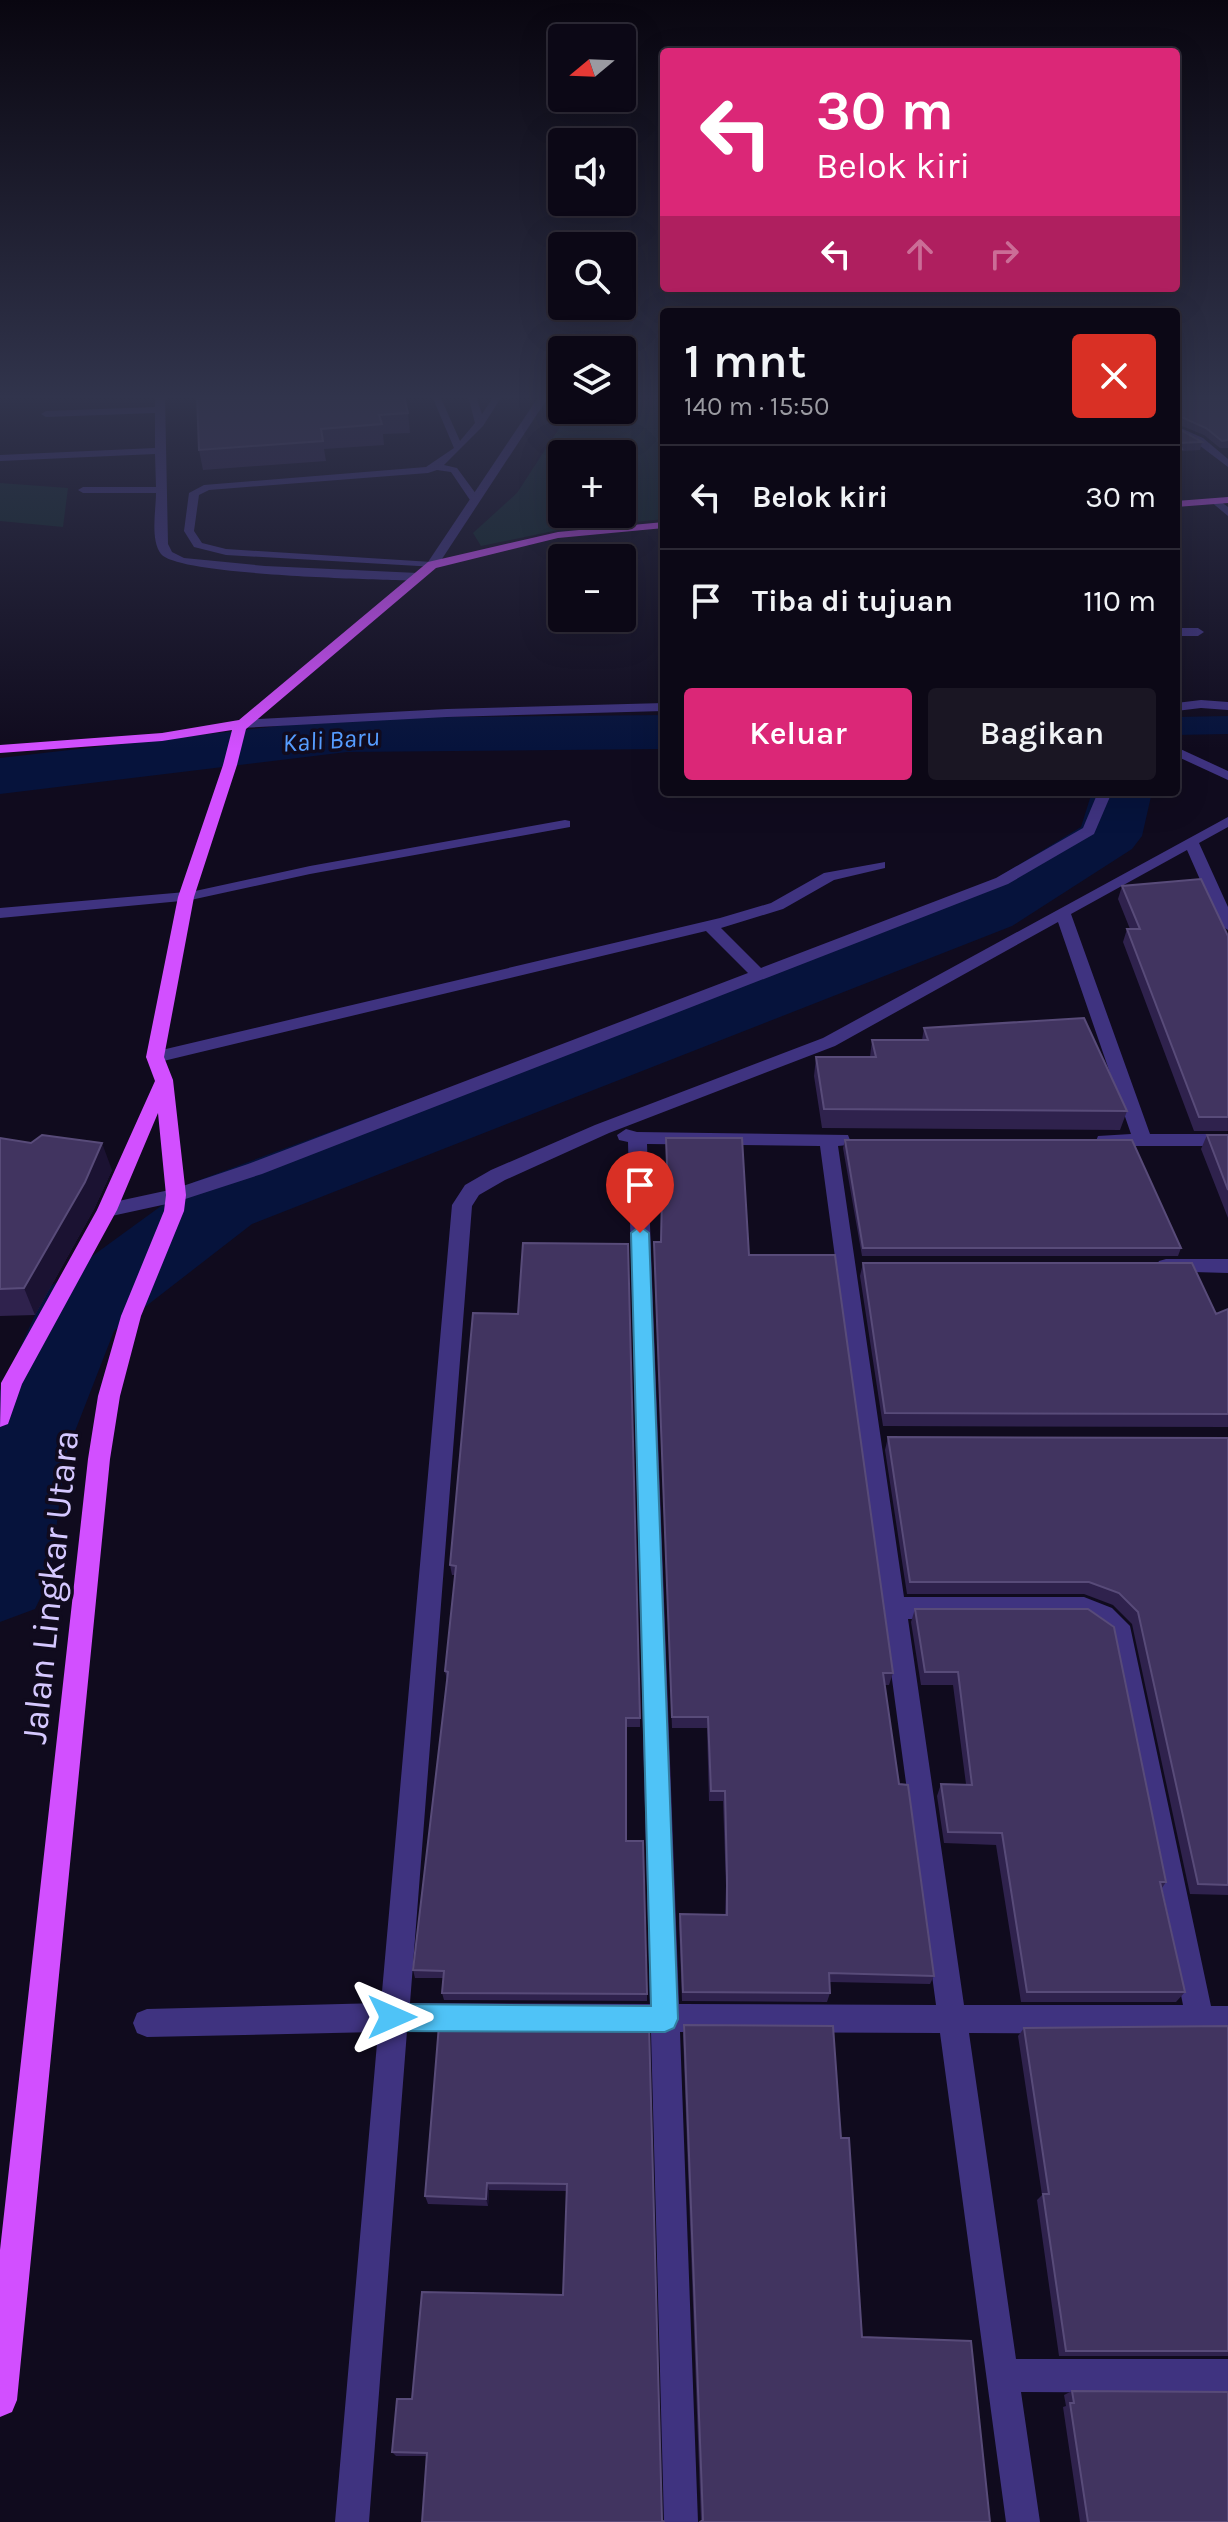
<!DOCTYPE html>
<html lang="id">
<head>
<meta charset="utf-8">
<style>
	body { margin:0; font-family:Karla,sans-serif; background:#1a1623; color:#f1f3f6; height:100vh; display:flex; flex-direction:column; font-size:30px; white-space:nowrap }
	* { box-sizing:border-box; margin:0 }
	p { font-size:26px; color:#9a9aa1 }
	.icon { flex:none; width:44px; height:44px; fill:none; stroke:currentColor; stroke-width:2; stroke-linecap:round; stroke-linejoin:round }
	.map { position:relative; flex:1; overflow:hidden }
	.panel { position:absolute; left:660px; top:308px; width:520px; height:488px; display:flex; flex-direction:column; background:#0c0816; border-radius:8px; box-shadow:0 8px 32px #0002,0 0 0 2px #2c2935 }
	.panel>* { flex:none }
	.hud { position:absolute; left:660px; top:48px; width:520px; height:244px; border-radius:8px; box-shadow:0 8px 32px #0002,0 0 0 2px #2c2935; background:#db2777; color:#fff; overflow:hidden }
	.needle { width:52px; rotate:251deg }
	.controls { position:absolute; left:548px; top:24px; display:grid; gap:16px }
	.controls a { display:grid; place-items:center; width:88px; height:88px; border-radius:8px; background:#0c0816; box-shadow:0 8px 32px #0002,0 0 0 2px #2c2935; font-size:40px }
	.pin { position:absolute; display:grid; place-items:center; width:68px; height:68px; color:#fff; margin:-82px -34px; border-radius:50% 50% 50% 0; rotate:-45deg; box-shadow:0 0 8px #0007 }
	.pin .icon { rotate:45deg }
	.me { position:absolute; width:88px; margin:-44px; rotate:90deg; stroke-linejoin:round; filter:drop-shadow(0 0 6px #0008) }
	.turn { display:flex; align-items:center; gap:28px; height:168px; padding:0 24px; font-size:36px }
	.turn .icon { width:104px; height:104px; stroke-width:2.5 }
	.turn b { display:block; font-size:56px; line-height:68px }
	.lanes { display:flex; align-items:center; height:76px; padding:0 24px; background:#0003; justify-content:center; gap:40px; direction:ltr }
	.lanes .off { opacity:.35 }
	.round { display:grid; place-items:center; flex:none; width:84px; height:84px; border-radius:8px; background:#1a1623 }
	.head { display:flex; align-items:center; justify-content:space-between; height:136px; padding:0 24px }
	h1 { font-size:48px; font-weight:600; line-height:60px }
	.action { display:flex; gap:16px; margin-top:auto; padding:16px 24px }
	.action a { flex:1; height:92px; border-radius:8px; background:#db2777; color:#fff; font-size:32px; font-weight:600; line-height:92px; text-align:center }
	.action a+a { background:#1a1623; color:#f1f3f6 }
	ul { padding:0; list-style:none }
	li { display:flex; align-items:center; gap:24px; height:104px; padding:0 24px; border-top:2px solid #2c2935 }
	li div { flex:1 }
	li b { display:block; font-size:30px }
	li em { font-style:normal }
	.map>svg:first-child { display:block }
	.green { fill:#0e2628; fill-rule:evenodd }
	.water { fill:#06133c }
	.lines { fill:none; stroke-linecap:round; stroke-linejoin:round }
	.river { fill:#06133c; fill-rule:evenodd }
	.service { fill:#3f3380; fill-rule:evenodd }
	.minor { fill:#3f3380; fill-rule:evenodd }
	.tertiary { fill:#3f3380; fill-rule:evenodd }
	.primary { fill:#d24fff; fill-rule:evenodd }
	.wall { fill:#2f224d }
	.shaded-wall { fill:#1b1232 }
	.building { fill:#413460; stroke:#584b79; stroke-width:2 }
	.route { fill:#4fc3f7; stroke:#337fa1; stroke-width:2 }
	.labels { text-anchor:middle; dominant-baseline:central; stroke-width:7; stroke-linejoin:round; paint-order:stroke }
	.far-water-label { font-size:26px; font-style:italic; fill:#569dff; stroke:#100b1e }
	.near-street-label { font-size:36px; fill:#d5c8ff; stroke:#100b1e }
</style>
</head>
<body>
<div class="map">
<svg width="1228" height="2522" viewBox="0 0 1228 2522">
	<rect width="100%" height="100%" fill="#100b1e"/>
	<path class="green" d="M 622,396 L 664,396 L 664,519 L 558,530 L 481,546 L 473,533 L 517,493 L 571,410 L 622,410 ZM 562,454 L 622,454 L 622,514 L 562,514 Z
		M 0,483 L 68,488 L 63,527 L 0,521 Z"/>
	<path class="water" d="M 1228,716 L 1228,734 L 1176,735 L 1176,717 Z"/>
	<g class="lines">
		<path class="river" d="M 664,715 L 664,749 L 347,752 L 0,794 L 0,758 L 347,718 Z
			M 1092,792 L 1152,792 L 1142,836 L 1132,849 L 1012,926 L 252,1224 L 114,1331 L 65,1457 L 50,1578 L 35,1609 L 0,1622 L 0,1391 L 47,1289 L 194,1182 L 964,898 L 1081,827 Z"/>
		<path class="service" d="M 432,396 L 440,396 L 460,441 L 475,423 L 468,396 L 476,396 L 482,414 L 494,396 L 502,396 L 483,426 L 444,465 L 457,468 L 479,498 L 478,500 L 470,500 L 451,472 L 437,470 L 428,473 L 209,490 L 199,495 L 194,531 L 202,543 L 226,549 L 432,562 L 437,565 L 436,567 L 226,555 L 194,547 L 184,531 L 189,493 L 204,485 L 426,467 L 454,448 Z
			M 565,820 L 570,821 L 570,827 L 310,874 L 186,901 L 179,897 L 186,893 L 310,866 Z"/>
		<path class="minor" d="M 155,396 L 165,396 L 168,544 L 172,552 L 184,558 L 265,566 L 418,573 L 424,577 L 418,581 C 380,579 179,576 161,554 C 150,540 156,510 156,493 L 83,493 L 78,490 L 83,487 L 156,487 L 155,454 L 0,461 L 0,455 L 155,448 L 155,413 L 46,417 L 41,414 L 46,411 L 155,407 Z
			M 1176,426 L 1203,438 L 1228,459 L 1228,467 L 1195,442 L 1176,433 Z
			M 1216,498 L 1228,507 L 1228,516 L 1210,501 Z
			M 1176,628 L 1198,628 L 1204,632 L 1198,636 L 1176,636 Z
			M 1201,700 L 1228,702 L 1228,710 L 1201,708 L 1176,711 L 1176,703 Z
			M 664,703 L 664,711 L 447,717 L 240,728 L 233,724 L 240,720 L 447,709 Z
			M 1176,747 L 1228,771 L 1228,780 L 1176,756 Z
			M 1098,792 L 1112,792 L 1094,834 L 1008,884 L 262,1174 L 176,1202 L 107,1217 L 97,1210 L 100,1205 L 174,1189 L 248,1164 L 748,973 L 706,931 L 155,1063 L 149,1061 L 146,1057 L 149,1053 L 720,918 L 771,903 L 824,873 L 885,862 L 885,868 L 834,880 L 783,909 L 721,928 L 761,968 L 996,878 L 1083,828 Z
			M 1228,817 L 1228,827 L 1199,843 L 1228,907 L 1228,930 L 1220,925 L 1187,850 L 1071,914 L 1150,1134 L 1228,1134 L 1228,1146 L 1098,1146 L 1096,1141 L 1098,1136 L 1131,1134 L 1058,922 L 835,1046 L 609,1133 L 505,1180 L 479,1195 L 472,1206 L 410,2003 L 650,2004 L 628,1142 L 619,1140 L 617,1135 L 626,1129 L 637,1132 L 848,1135 L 850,1140 L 848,1145 L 838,1146 L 904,1597 L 1084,1597 L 1112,1608 L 1130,1626 L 1211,2006 L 1228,2006 L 1228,2034 L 969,2033 L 1016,2359 L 1228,2359 L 1228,2393 L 1021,2392 L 1040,2522 L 1006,2522 L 940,2033 L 680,2032 L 698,2522 L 664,2522 L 651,2032 L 407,2031 L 369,2522 L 335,2522 L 378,2032 L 147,2037 L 137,2033 L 133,2023 L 137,2013 L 147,2009 L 381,2003 L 452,1205 L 465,1185 L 491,1170 L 595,1125 L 823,1038 ZM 647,1144 L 820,1146 L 936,2005 L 679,2004 ZM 908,1619 L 1083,1619 L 1094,1624 L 1110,1639 L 1183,2005 L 964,2005 Z
			M 186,892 L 192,894 L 192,900 L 0,918 L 0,908 Z
			M 1166,1259 L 1228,1259 L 1228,1273 L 1159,1271 L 1156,1266 L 1159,1261 Z"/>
		<path class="tertiary" d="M 539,396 L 549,396 L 436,568 L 428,568 L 426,565 Z"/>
		<path class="primary" d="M 1228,497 L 1228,503 L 1176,507 L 1176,501 Z
			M 664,522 L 664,528 L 558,538 L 436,568 L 246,729 L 237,765 L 194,897 L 164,1057 L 173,1080 L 186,1195 L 184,1211 L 141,1316 L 120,1396 L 110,1459 L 17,2400 L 12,2412 L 0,2417 L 0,2250 L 88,1459 L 98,1396 L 121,1316 L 164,1211 L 166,1195 L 158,1113 L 117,1210 L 22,1384 L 8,1424 L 0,1427 L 1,1383 L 97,1210 L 155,1081 L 146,1057 L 178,897 L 223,765 L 232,730 L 162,741 L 0,753 L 0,745 L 162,733 L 239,720 L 428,562 L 558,532 Z"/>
	</g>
	<path class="wall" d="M 168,396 L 404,396 L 408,413 L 410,433 L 383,434 L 384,445 L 324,449 L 326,461 L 203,470 L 199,450 L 197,396 Z
		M 1176,396 L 1228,396 L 1228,448 L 1220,448 L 1204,435 L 1177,424 L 1177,428 L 1202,442 L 1200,450 L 1182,451 L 1180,457 L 1176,457 Z
		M 1122,886 L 1228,936 L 1228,1131 L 1194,1131 L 1123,942 L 1127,929 L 1130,929 L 1118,899 Z
		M 924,1028 L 1127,1111 L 1120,1130 L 822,1128 L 814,1076 L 816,1057 L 870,1057 L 872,1040 L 922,1040 Z
		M 1207,1135 L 1228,1135 L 1228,1218 L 1201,1149 Z
		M 0,1138 L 112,1170 L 94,1209 L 35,1315 L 0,1316 Z
		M 666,1138 L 749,1255 L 893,1673 L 889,1685 L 885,1685 L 899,1784 L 934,1976 L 930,1984 L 830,1982 L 830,1993 L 827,2002 L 682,2001 L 679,1923 L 680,1914 L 725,1915 L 726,1886 L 723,1801 L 709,1801 L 707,1728 L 672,1728 L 654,1255 L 654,1242 L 661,1242 L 667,1193 Z
		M 845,1140 L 1181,1248 L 1178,1256 L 862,1256 L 843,1148 Z
		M 863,1263 L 1216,1314 L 1228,1309 L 1228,1427 L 883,1426 L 860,1276 Z
		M 473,1313 L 640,1718 L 640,1727 L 626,1727 L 626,1841 L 647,1994 L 647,2001 L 444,2000 L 442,1993 L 443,1978 L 415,1978 L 413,1970 L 447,1681 L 445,1671 L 455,1575 L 452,1575 L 450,1565 Z
		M 888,1437 L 1228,1438 L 1228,1897 L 1228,1895 L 1190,1894 L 1132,1624 L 1113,1605 L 1084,1594 L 907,1594 L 885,1450 Z
		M 915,1609 L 1166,1882 L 1162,1888 L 1185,1992 L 1176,2002 L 1021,2002 L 996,1845 L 944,1843 L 937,1796 L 941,1784 L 966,1784 L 953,1685 L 921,1685 L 911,1622 Z
		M 649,2025 L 662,2520 L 427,2456 L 396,2456 L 392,2452 L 412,2399 L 563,2295 L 567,2191 L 489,2190 L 488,2206 L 428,2204 L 425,2196 Z
		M 684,2025 L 841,2138 L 862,2337 L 701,2521 L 683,2035 Z
		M 1228,2026 L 1228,2356 L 1059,2356 L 1037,2200 L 1042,2195 L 1018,2036 L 1024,2028 Z
		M 1072,2391 L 1228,2522 L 1080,2522 L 1063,2407 L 1066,2406 L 1064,2395 Z"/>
	<path class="shaded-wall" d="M 102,1143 L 112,1170 L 94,1209 L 35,1315 L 24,1288 Z
		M 487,2183 L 489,2190 L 488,2206 L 486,2199 Z"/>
	<path class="building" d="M 197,396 L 404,396 L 408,413 L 379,415 L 382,424 L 321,429 L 323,441 L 199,450 Z
		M 1176,396 L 1228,396 L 1228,440 L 1222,441 L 1206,428 L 1177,415 L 1177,428 L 1202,442 L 1179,443 L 1182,449 L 1176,449 Z
		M 1201,879 L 1228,936 L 1228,1117 L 1199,1117 L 1127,929 L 1140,929 L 1122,886 Z
		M 1084,1018 L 1127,1111 L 824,1109 L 816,1057 L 876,1057 L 872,1040 L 928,1040 L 924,1028 Z
		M 42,1135 L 102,1143 L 85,1182 L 24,1288 L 0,1289 L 0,1138 L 31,1143 Z
		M 1207,1135 L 1228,1135 L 1228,1190 Z
		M 666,1138 L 742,1138 L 749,1255 L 835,1255 L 893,1673 L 883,1673 L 899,1784 L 908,1785 L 934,1976 L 829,1973 L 830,1993 L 683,1992 L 680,1914 L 727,1915 L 727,1877 L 725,1791 L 711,1791 L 708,1717 L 672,1717 L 654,1242 L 661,1242 L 662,1193 L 668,1193 Z
		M 845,1140 L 1132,1140 L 1181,1248 L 863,1248 Z
		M 523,1243 L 628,1244 L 640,1718 L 626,1718 L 626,1841 L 643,1841 L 647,1994 L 442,1993 L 444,1971 L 413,1970 L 448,1672 L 445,1671 L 456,1566 L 450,1565 L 473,1313 L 518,1314 Z
		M 863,1263 L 1192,1263 L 1216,1314 L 1228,1309 L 1228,1414 L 885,1413 Z
		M 888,1437 L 1228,1438 L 1228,1885 L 1198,1884 L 1138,1612 L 1119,1593 L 1089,1582 L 910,1582 Z
		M 915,1609 L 1088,1609 L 1114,1627 L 1166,1882 L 1160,1882 L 1185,1992 L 1027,1992 L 1002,1833 L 948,1832 L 941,1784 L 972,1785 L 958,1672 L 925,1672 Z
		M 439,2025 L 649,2025 L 662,2520 L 664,2522 L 422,2522 L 427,2453 L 392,2452 L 397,2399 L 412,2399 L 422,2292 L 563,2295 L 567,2184 L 487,2183 L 486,2199 L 425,2196 Z
		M 684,2025 L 833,2026 L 841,2138 L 849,2138 L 862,2337 L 971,2341 L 990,2522 L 700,2522 L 703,2520 Z
		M 1228,2026 L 1228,2351 L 1066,2351 L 1043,2194 L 1049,2194 L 1024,2028 Z
		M 1072,2391 L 1228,2392 L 1228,2522 L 1088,2522 L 1070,2403 L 1074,2403 Z"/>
	<linearGradient id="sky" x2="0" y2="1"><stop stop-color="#090610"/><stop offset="0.53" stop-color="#31344c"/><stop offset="1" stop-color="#31344c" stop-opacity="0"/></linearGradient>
	<rect width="1228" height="749" fill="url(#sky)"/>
	<path class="route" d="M 640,1226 L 649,1233 L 678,2019 L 674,2028 L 665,2032 L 392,2031 L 383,2027 L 379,2017 L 383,2008 L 392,2004 L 651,2006 L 631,1233 Z"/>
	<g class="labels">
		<g class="far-water-label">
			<text transform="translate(331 740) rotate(-4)">Kali Baru</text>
		</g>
		<g class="near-street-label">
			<text transform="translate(50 1587) rotate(-84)">Jalan Lingkar Utara</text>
		</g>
	</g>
</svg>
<div class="controls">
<a><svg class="needle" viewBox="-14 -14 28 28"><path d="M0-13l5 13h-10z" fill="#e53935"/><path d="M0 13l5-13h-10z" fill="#9a9aa1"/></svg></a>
<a><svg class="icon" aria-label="sound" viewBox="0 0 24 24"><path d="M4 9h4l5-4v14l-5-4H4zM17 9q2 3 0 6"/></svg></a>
<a><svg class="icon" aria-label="search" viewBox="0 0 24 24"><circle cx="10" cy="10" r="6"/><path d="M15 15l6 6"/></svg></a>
<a><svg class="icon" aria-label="layers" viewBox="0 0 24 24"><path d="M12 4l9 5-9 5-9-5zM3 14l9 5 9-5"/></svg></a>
<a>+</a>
<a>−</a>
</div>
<div class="pin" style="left:640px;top:1233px;background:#d93025"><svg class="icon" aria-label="arrive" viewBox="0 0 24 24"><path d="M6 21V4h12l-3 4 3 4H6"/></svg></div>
<svg class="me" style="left:392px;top:2017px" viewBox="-20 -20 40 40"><path d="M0-17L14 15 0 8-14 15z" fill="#4fc3f7" stroke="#fff" stroke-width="4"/></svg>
<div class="hud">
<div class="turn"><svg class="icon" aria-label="left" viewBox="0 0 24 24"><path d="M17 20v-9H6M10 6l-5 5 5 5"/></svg><div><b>30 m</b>Belok kiri</div></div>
<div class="lanes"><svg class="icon" aria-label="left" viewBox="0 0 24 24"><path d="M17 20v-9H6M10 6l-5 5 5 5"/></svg><svg class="icon off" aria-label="ahead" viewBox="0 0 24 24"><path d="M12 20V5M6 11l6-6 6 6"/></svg><svg class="icon off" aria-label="right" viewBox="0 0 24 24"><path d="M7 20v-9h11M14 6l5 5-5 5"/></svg></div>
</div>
<section class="panel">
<div class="head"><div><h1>1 mnt</h1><p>140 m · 15:50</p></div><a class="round" style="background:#d93025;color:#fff"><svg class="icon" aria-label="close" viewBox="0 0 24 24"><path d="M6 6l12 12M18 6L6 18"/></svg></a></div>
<ul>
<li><svg class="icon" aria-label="left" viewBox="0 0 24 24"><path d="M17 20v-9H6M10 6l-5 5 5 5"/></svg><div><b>Belok kiri</b></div><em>30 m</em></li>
<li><svg class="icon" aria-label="arrive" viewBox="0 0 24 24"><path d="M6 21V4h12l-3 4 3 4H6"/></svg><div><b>Tiba di tujuan</b></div><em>110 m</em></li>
</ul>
<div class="action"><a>Keluar</a><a>Bagikan</a></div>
</section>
</div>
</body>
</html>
